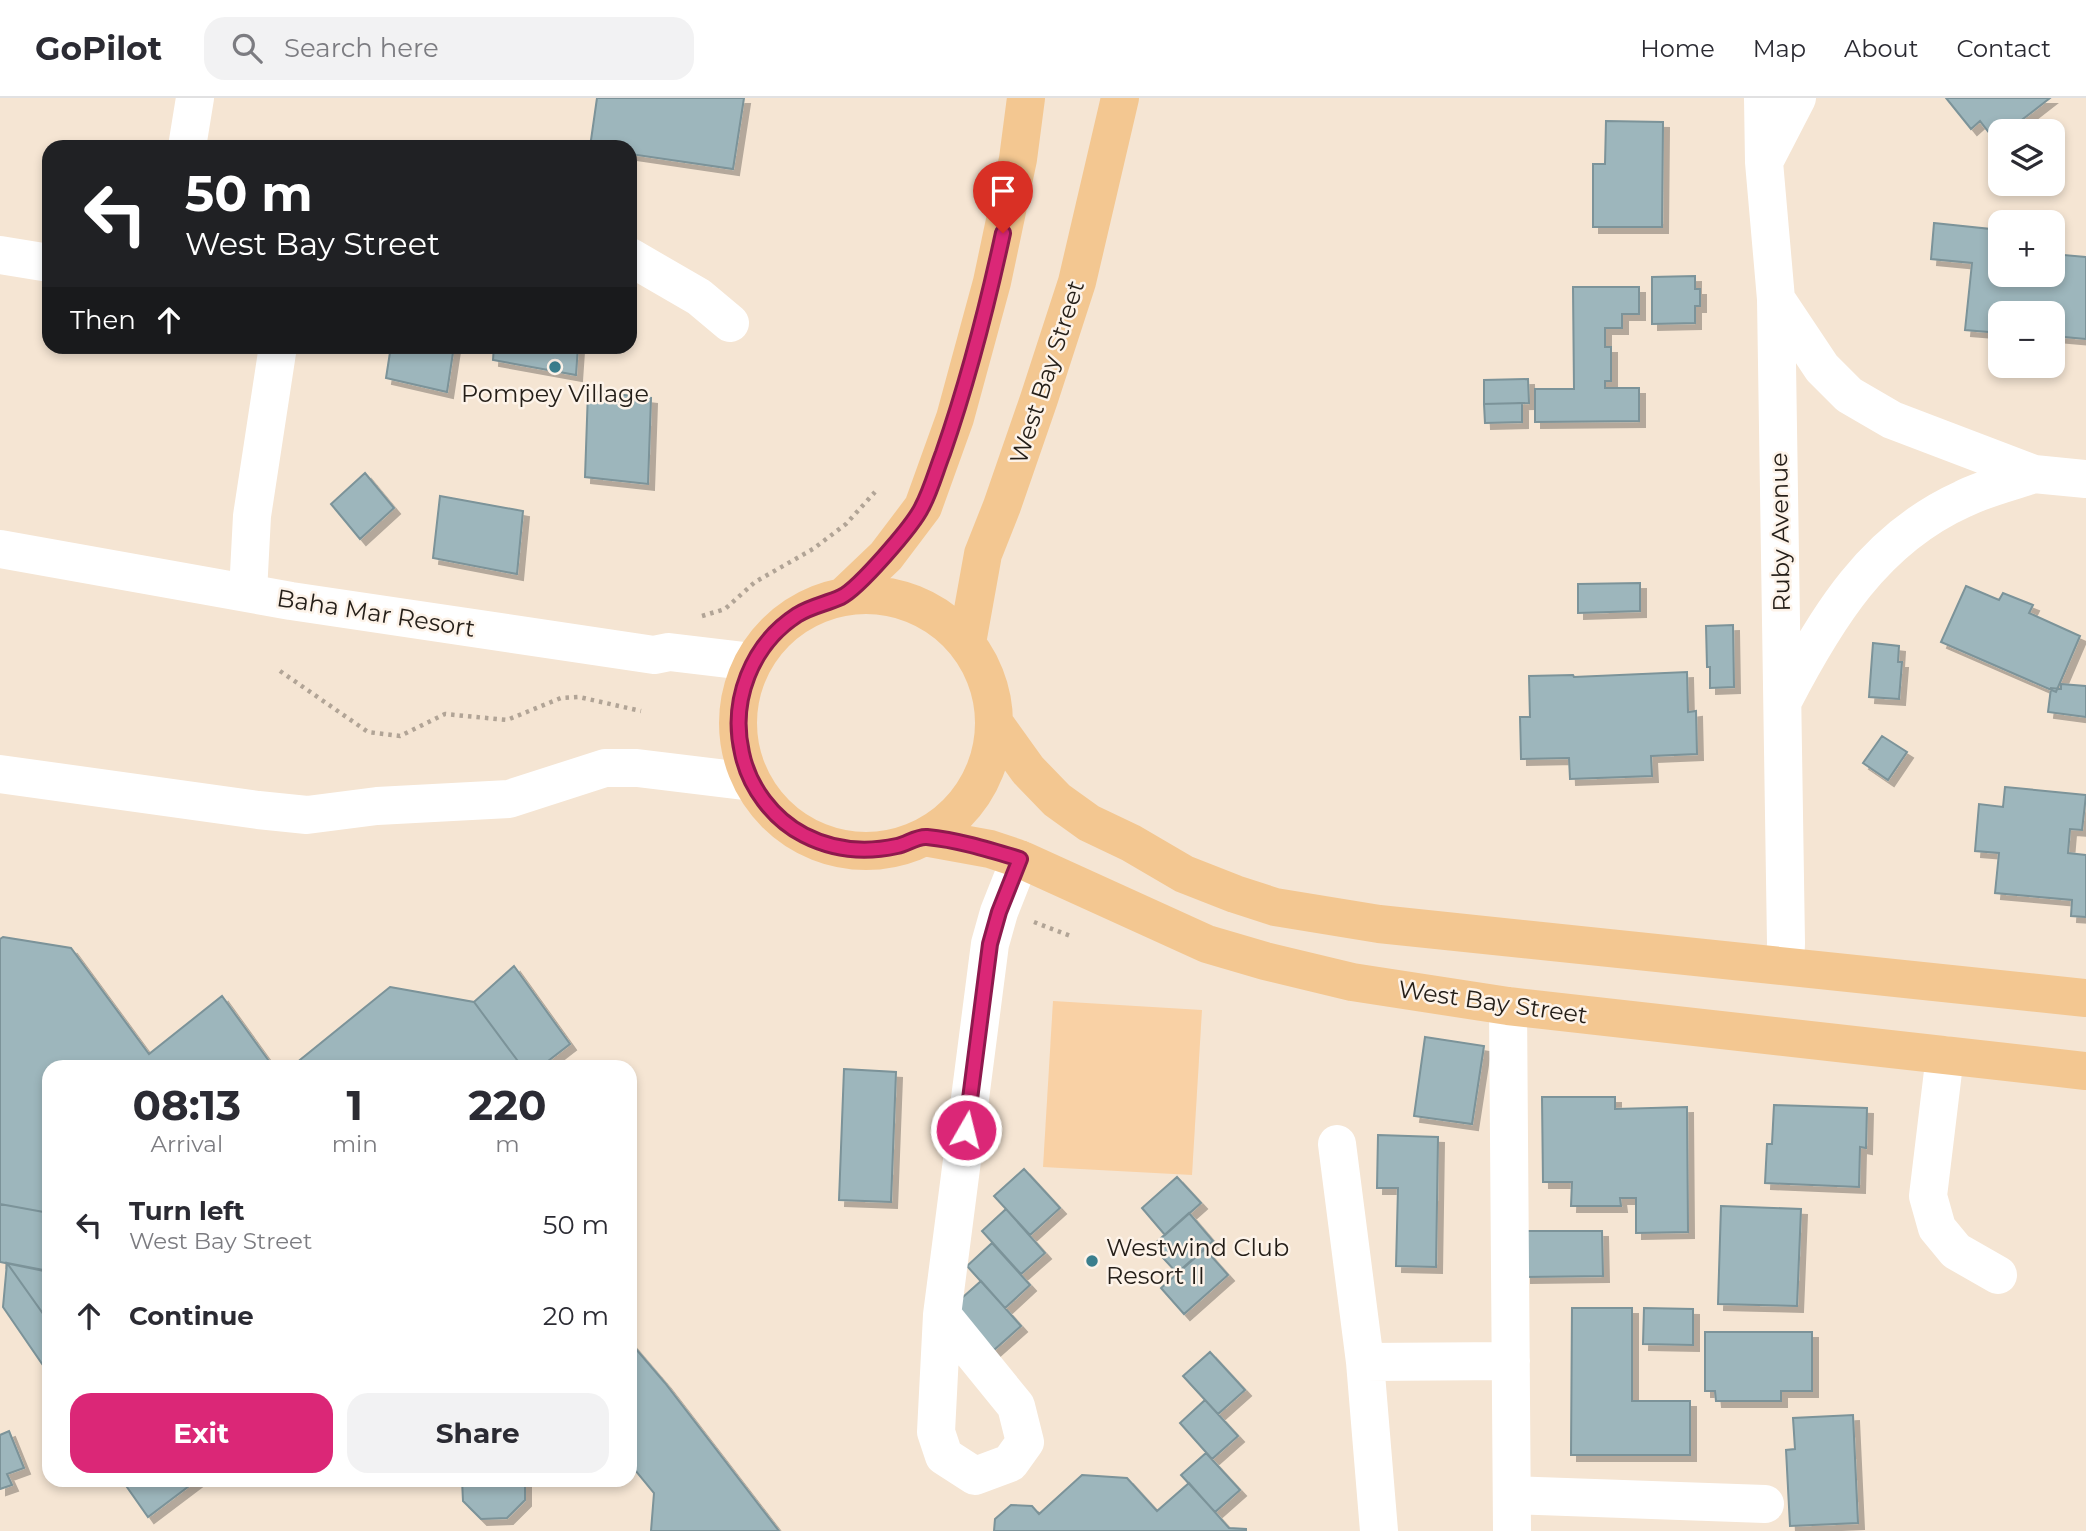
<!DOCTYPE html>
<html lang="en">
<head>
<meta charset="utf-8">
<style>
	body { margin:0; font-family:Montserrat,sans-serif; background:#f2f2f3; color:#2b2b33; height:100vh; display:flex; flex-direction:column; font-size:26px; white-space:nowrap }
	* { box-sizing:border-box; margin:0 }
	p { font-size:23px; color:#7c7c81 }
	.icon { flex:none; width:38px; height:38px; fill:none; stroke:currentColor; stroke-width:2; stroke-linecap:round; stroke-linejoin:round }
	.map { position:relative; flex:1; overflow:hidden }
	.drawer { position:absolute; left:42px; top:962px; width:595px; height:427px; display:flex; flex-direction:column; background:#fff; border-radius:21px; box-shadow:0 4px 10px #0003 }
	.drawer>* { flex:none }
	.banner { position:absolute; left:42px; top:42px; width:595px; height:214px; border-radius:21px; box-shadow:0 4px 10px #0003; background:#202124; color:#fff; overflow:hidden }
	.tools { position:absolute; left:1988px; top:21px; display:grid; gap:14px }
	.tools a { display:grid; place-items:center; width:77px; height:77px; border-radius:14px; background:#fff; box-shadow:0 4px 10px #0003; font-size:35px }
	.pin { position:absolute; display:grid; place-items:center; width:60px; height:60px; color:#fff; margin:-72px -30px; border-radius:50% 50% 50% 0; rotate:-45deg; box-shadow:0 0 7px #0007 }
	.pin .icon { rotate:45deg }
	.me { position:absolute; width:77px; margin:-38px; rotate:8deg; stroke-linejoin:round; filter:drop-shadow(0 0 5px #0008) }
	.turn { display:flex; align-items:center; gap:24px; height:147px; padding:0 28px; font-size:32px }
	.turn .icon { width:91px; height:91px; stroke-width:2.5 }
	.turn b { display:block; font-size:49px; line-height:60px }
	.then { display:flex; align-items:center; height:66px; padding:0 28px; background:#0003; gap:14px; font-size:26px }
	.eta { display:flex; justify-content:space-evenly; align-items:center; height:119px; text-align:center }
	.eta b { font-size:42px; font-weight:700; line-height:49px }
	.primary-button { display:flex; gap:14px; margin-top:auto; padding:14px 28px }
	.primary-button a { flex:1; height:80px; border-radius:21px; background:#db2777; color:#fff; font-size:28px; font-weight:700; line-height:80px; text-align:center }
	.primary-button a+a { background:#f2f2f3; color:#2b2b33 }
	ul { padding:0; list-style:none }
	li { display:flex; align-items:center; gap:21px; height:91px; padding:0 28px }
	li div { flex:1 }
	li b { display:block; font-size:26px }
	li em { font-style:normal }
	header { display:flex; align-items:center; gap:42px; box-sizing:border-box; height:98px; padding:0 35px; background:#fff; border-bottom:2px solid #e1e1e2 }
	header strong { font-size:33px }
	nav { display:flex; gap:38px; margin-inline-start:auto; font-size:24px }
	.search { width:490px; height:63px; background:#f2f2f3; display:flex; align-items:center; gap:18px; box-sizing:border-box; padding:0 24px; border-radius:21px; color:#7c7c81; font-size:26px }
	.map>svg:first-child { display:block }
	.green { fill:#f9d1a5 }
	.building { fill:#9db6bc; stroke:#7b9399; stroke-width:2; filter:url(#shadow) }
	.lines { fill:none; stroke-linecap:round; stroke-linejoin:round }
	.path { stroke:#b1a496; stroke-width:4.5; stroke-dasharray:3.5 5; stroke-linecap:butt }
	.minor { stroke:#fff; stroke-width:38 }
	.major { stroke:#f3c791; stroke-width:38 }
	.route-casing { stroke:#8e194d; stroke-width:18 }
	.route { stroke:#db2777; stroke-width:12 }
	.poi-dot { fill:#3a7e8d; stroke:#fdf3e9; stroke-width:2.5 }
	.labels { text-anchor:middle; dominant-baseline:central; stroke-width:5; stroke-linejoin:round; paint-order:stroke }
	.street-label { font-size:24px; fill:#241e18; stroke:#fdf3e9 }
	.poi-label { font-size:24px; fill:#241e18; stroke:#fdf3e9 }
</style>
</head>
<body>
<header>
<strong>GoPilot</strong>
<div class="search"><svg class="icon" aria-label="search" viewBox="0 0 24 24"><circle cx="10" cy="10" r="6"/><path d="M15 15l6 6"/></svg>Search here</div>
<nav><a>Home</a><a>Map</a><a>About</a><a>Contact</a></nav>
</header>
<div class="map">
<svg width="2086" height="1433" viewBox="0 0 2086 1433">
	<defs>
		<filter id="shadow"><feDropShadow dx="6" dy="6" stdDeviation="0" flood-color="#0004"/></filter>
	</defs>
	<rect width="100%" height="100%" fill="#f5e5d3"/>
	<path class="green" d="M 1053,903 L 1202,912 L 1192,1077 L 1043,1069 Z"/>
	<path class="building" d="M 597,0 L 744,0 L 733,71 L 630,56 L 630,49 L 590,49 Z
		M 1946,0 L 2050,0 L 2023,21 L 2032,33 L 2000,33 L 2000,49 L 1980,23 L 1971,31 Z
		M 1606,23 L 1663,24 L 1662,129 L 1593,129 L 1593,66 L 1605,66 Z
		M 1934,125 L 2000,132 L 2000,177 L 2053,177 L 2053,156 L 2086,159 L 2086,241 L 2053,238 L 2053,215 L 2000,215 L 2000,235 L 1965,232 L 1972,165 L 1931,161 Z
		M 1695,178 L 1695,191 L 1700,191 L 1700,208 L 1695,208 L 1695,225 L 1652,226 L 1652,179 Z
		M 1573,189 L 1639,189 L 1639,216 L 1622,216 L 1622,230 L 1605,230 L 1605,249 L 1611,249 L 1611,283 L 1605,283 L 1605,290 L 1639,290 L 1639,323 L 1535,324 L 1535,291 L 1574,291 Z
		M 391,248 L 454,248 L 447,294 L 386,280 Z
		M 494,248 L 578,248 L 576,277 L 493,262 Z
		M 1528,281 L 1529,305 L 1484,306 L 1484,282 Z
		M 588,293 L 651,300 L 648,386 L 585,379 Z
		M 1522,305 L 1522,324 L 1485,325 L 1484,306 Z
		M 365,375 L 394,410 L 360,441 L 331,406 Z
		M 440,398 L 523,413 L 517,476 L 433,460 Z
		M 1640,485 L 1640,513 L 1578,515 L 1578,486 Z
		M 1966,488 L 1999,502 L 2003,495 L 2033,507 L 2029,515 L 2080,538 L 2056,594 L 1941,544 Z
		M 1733,527 L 1734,589 L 1710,590 L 1710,569 L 1707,569 L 1706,528 Z
		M 1873,545 L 1899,548 L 1898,564 L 1902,564 L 1899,601 L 1869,599 Z
		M 1687,574 L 1688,614 L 1696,613 L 1697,656 L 1651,658 L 1652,678 L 1570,681 L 1569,660 L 1521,661 L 1520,619 L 1530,619 L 1529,578 L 1573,577 L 1574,579 Z
		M 2061,586 L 2086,588 L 2086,619 L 2048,614 L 2051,590 L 2061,591 Z
		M 1882,638 L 1907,654 L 1888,682 L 1863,665 Z
		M 2005,689 L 2086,697 L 2082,732 L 2070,731 L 2068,755 L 2086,757 L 2086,819 L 2071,818 L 2072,802 L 1995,795 L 1999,755 L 1975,753 L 1979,706 L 2003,709 Z
		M 3,839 L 71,850 L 149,956 L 222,898 L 274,970 L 49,970 L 49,1115 L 0,1106 L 0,841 Z
		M 514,868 L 570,946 L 539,970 L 290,970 L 390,889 L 474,904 Z
		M 390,889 L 474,904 L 523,970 L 290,970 Z
		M 1425,939 L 1484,948 L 1472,1026 L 1414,1018 Z
		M 844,971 L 896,974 L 891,1104 L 839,1102 Z
		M 1542,999 L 1615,999 L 1615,1011 L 1687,1009 L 1688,1134 L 1636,1135 L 1636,1100 L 1620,1100 L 1621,1108 L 1571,1108 L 1572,1084 L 1543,1084 Z
		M 1774,1007 L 1867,1010 L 1866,1050 L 1860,1049 L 1859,1089 L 1765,1085 L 1767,1046 L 1772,1046 Z
		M 1378,1037 L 1438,1039 L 1436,1169 L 1396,1168 L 1398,1090 L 1377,1090 Z
		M 1024,1071 L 1060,1110 L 1030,1137 L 994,1098 Z
		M 1177,1079 L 1201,1105 L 1165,1137 L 1142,1110 Z
		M 0,1106 L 49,1115 L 49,1174 L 0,1164 Z
		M 1721,1108 L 1801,1111 L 1797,1208 L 1718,1206 Z
		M 1006,1111 L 1045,1155 L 1021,1176 L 982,1133 Z
		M 1189,1115 L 1213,1143 L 1177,1175 L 1152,1148 Z
		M 1525,1133 L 1602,1133 L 1603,1178 L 1525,1179 Z
		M 992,1145 L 1030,1187 L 1005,1210 L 967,1168 Z
		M 1205,1151 L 1228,1177 L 1184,1216 L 1161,1190 Z
		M 7,1165 L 49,1173 L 49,1224 Z
		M 7,1165 L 49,1173 L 49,1276 L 3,1209 Z
		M 981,1183 L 1021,1228 L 994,1252 L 954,1207 Z
		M 1572,1210 L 1632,1210 L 1632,1303 L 1690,1303 L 1690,1357 L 1571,1357 Z
		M 1644,1210 L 1693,1211 L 1693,1247 L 1643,1246 Z
		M 1705,1234 L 1812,1234 L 1812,1293 L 1781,1293 L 1781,1303 L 1716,1303 L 1715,1293 L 1705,1293 Z
		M 630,1244 L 665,1285 L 779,1433 L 651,1433 L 654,1395 L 630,1366 Z
		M 1210,1254 L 1245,1292 L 1218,1316 L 1183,1278 Z
		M 1205,1302 L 1238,1338 L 1212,1361 L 1180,1325 Z
		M 1853,1317 L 1858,1425 L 1790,1428 L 1786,1352 L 1795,1351 L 1793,1320 Z
		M 9,1333 L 24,1370 L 7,1376 L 12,1387 L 0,1391 L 0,1337 Z
		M 1206,1355 L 1240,1392 L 1215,1414 L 1181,1377 Z
		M 1082,1377 L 1127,1380 L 1157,1413 L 1189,1385 L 1229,1430 L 1246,1431 L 1246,1433 L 994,1433 L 995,1421 L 1011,1407 L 1032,1408 L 1039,1416 Z
		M 122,1382 L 197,1382 L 148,1419 Z
		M 462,1382 L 525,1382 L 525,1402 L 507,1420 L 481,1421 L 463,1403 Z"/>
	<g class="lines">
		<path class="path" d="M 702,518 L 725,511 L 755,484 L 813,451 L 846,426 L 875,394
			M 280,573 L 368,634 L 400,638 L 445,616 L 507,622 L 561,600 L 579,599 L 641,613
			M 1034,824 L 1073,839"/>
		<path class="minor" d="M 1763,0 L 1764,64 L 1776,201 L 1786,845 L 1785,868
			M 187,49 L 195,0
			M 1766,60 L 1797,0
			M 0,157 L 49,165
			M 630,159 L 699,199 L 730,225
			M 1776,201 L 1822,270 L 1849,297 L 1892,322 L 2034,376 L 2086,381
			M 0,451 L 291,503 L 654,557 L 669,554 L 753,564
			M 248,494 L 252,418 L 278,248
			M 1783,603 C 1826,520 1874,441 1963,401 C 1985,390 2011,384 2034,376
			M 0,676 L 258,712 L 307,717 L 377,708 L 509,701 L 605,670 L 637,670 L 752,684
			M 1508,908 L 1512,1433
			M 1945,957 L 1928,1098 L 1937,1130 L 1956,1153 L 1998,1177
			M 1337,1046 L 1365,1264 L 1379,1433
			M 942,1217 L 1016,1308 L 1025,1344 L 1010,1365 L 975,1378 L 944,1358 L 936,1334 L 942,1217 L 990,846 L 999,814 L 1020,761
			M 1365,1264 L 1511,1263
			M 1512,1397 L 1765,1406"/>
		<path class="major" d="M738 625a128 128 0 1 1 256 0a128 128 0 1 1-256 0Z
			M 843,499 L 886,458 L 923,409 L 955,320 L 992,184 L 1018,61 L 1026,0
			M 967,545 L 983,456 L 1002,408 L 1039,301 L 1077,184 L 1120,0
			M 995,626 L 1028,672 L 1057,702 L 1089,725 L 1131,745 L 1184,776 L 1235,796 L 1275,809 L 1379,826 L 2086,900
			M 924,739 L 990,751 L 1020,761 L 1207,846 L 1265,863 L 1352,884 L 1508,908 L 2086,973"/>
	</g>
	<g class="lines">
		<g class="route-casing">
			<path id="route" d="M 966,1032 L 990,846 L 999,814 L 1020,761 C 990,752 958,742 927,739 C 917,738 907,746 897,748 C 865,755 833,752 804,737 C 773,721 749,689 742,655 C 730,603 751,547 797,517 C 811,508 826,506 841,499 C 858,491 913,428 922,409 C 931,392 936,373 943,355 C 968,283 987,209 1003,135"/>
		</g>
		<use href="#route" class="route"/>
	</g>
	<g class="poi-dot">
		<circle cx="555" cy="269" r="7"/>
		<circle cx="1092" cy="1163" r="7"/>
	</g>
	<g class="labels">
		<g class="street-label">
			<text transform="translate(1047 274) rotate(-72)">West Bay Street</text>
			<text transform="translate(1780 434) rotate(-91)">Ruby Avenue</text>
			<text transform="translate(376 515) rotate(9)">Baha Mar Resort</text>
			<text transform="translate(1493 904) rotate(8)">West Bay Street</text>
		</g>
		<g class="poi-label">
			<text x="555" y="295">Pompey Village</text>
			<text x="1106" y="1149" text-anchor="start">Westwind Club<tspan x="1106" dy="28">Resort II</tspan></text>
		</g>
	</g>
</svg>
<div class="tools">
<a><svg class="icon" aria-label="layers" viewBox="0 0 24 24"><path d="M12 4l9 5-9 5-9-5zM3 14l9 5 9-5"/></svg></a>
<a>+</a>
<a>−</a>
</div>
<div class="pin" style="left:1003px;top:135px;background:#d93025"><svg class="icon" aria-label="arrive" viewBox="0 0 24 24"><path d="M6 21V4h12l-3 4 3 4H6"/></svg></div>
<svg class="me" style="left:966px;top:1032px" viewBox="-20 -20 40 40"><circle r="17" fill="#db2777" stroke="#fff" stroke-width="3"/><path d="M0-11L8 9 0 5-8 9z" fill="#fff"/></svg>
<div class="banner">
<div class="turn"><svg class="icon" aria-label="left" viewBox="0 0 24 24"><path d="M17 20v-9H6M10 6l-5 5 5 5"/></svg><div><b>50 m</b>West Bay Street</div></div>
<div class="then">Then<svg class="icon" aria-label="ahead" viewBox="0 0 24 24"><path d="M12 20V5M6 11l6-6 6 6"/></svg></div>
</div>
<section class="drawer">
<div class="eta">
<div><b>08:13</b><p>Arrival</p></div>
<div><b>1</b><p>min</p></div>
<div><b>220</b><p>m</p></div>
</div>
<ul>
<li><svg class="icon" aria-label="left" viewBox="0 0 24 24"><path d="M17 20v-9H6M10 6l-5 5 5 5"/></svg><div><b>Turn left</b><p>West Bay Street</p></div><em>50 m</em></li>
<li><svg class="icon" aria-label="ahead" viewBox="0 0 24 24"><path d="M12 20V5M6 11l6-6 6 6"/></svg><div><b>Continue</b></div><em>20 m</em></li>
</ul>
<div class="primary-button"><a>Exit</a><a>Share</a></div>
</section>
</div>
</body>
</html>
